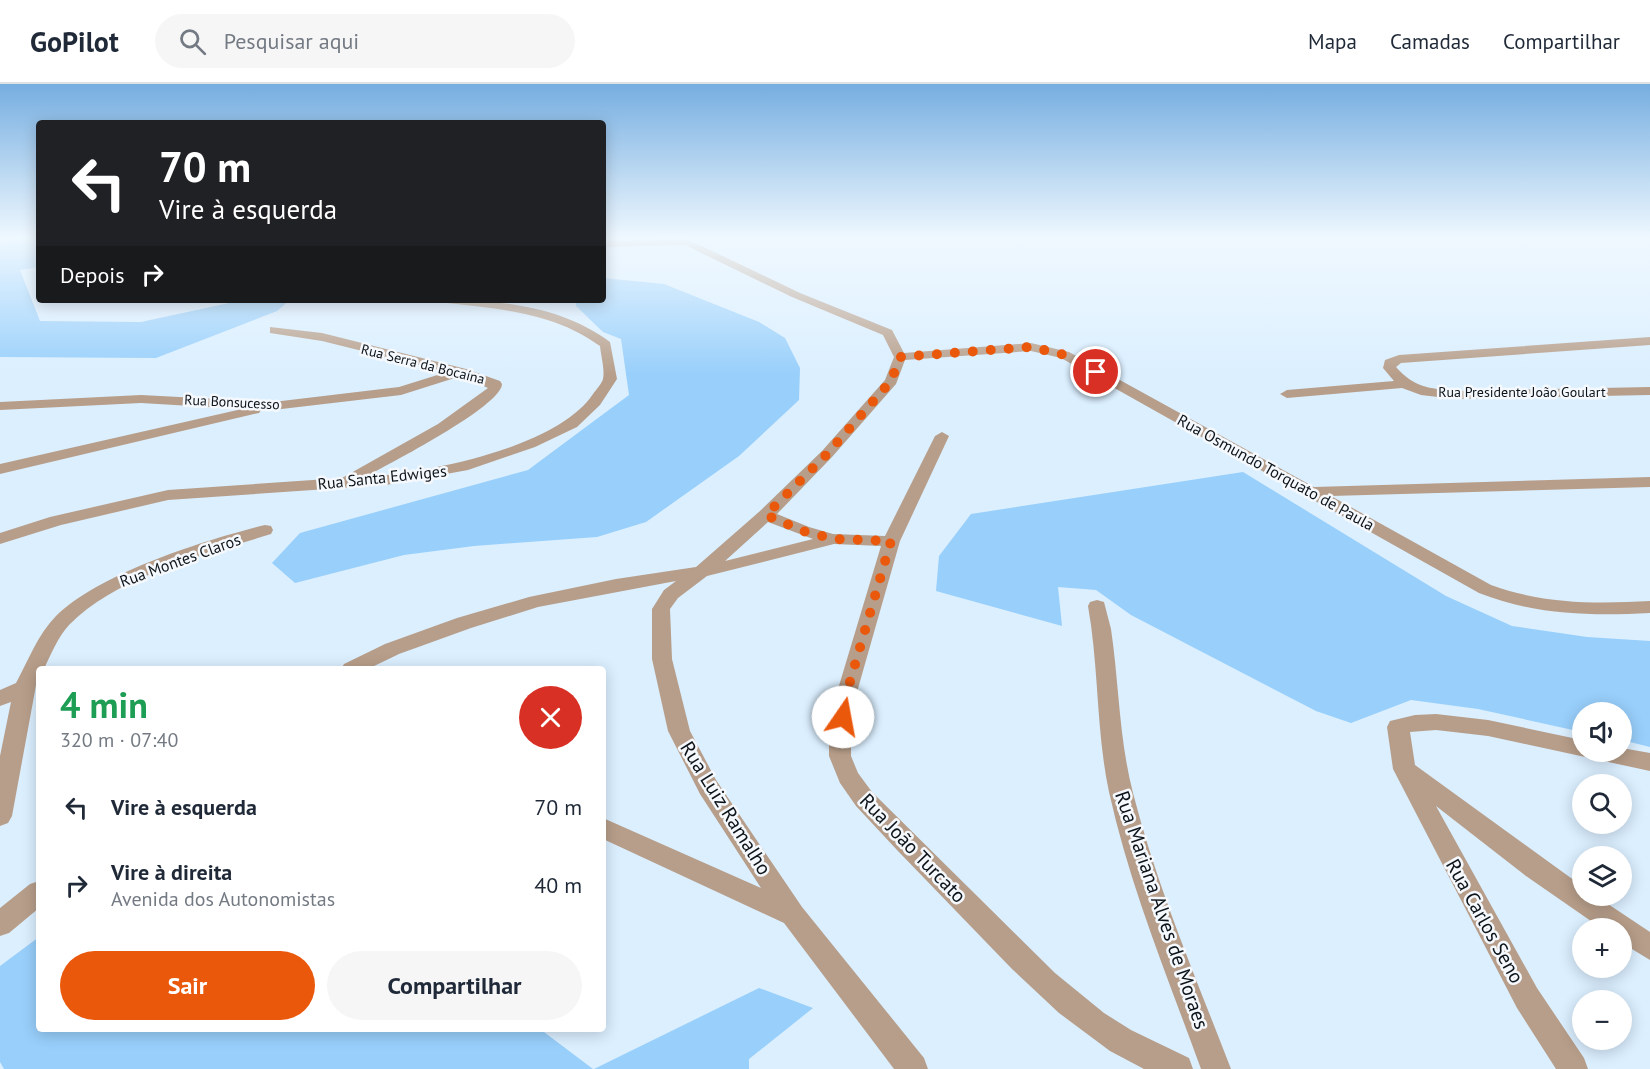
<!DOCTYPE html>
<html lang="pt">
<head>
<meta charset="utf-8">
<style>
	body { margin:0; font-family:"PT Sans",sans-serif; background:#f6f6f7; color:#1f2937; height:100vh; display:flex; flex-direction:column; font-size:22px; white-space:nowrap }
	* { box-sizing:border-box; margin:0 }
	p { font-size:20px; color:#747a83 }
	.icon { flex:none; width:33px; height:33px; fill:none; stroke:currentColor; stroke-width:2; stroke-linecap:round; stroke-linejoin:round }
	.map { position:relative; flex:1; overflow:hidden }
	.details { position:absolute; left:36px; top:582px; width:570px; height:366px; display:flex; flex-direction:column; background:#fff; border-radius:6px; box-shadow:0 3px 15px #0003 }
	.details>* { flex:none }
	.hud { position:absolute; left:36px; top:36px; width:570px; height:183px; border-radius:6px; box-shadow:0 3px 15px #0003; background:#202124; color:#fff; overflow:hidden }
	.tools { position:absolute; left:1572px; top:618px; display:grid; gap:12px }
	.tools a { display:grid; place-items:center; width:60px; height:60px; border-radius:50%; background:#fff; box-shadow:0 3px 15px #0003; font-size:30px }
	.pin { position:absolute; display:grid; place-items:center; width:51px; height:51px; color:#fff; margin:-26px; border:3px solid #fff; border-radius:50%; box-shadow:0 2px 6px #0007 }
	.me { position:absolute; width:66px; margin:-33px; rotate:12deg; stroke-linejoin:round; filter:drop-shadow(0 0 4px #0008) }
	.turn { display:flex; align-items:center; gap:21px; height:126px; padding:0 24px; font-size:27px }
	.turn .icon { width:78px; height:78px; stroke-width:2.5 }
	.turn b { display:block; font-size:42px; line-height:51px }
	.then { display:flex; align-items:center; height:57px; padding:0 24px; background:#0003; gap:12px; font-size:22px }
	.round { display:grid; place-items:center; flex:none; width:63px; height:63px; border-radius:32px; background:#f6f6f7 }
	.overview { display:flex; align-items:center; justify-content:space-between; height:102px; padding:0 24px }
	h1 { font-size:36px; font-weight:700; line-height:45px; color:#1e9e55 }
	.action { display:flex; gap:12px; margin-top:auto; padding:12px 24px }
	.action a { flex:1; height:69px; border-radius:36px; background:#ea580c; color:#fff; font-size:24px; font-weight:700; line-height:69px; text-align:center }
	.action a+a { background:#f6f6f7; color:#1f2937 }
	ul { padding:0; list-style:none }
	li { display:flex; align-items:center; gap:18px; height:78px; padding:0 24px }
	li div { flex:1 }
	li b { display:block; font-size:22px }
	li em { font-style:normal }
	header { display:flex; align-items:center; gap:36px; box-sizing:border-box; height:84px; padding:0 30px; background:#fff; border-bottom:2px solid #e0e1e3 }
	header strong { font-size:28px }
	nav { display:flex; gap:33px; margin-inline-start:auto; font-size:21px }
	.search { width:420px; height:54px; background:#f6f6f7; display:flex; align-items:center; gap:15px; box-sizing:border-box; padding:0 21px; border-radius:33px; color:#747a83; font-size:22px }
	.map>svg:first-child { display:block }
	.green { fill:#98cffb }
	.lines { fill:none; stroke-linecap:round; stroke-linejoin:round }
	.minor { fill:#b79e8a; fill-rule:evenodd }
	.route { stroke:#ea580c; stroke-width:10; stroke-dasharray:0 18 }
	.labels { text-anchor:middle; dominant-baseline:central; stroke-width:5; stroke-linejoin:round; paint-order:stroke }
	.far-street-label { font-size:14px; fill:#0d1419; stroke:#f5f9fd }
	.street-label { font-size:16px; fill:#0d1419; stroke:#f5f9fd }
	.near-street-label { font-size:20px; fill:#0d1419; stroke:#f5f9fd }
</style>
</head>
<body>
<header>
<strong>GoPilot</strong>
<div class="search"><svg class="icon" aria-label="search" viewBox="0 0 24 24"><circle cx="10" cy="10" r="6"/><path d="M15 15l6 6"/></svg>Pesquisar aqui</div>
<nav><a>Mapa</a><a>Camadas</a><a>Compartilhar</a></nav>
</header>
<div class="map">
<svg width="1650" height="985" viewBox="0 0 1650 985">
	<rect width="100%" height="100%" fill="#dbefff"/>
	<path class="green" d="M 21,153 L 39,153 L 39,183 L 20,186 L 40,237 L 141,238 L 243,216 L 290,216 L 277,227 L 156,274 L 0,273 L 0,160 Z
		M 603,194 L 664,200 L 759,238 L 785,254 L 800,284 L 799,316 L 739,372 L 646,438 L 597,453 L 474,462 L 404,471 L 295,499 L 272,479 L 300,449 L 528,386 L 629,311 L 621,255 L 603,248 L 576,222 L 576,216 L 603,216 Z
		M 1243,388 L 1446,512 L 1512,542 L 1587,553 L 1650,557 L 1650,663 L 1622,656 L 1622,628 L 1582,628 L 1582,648 L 1478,625 L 1411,616 L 1351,639 L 1316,627 L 1131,531 L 1096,506 L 1058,503 L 1062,542 L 936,507 L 939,472 L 971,430 Z
		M 39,853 L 39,945 L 540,945 L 593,985 L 4,985 L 0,978 L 0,882 Z
		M 759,904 L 813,924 L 749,975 L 749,985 L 594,985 Z"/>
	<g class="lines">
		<path class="minor" d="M 687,155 L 800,209 L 892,246 L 904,269 L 1031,259 L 1069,268 L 1314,403 L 1650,393 L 1650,403 L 1331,412 L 1491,501 C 1543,520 1595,520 1650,517 L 1650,529 C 1590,532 1535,531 1479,509 L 1061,274 L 1031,267 L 905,276 L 896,300 L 832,373 L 777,430 L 809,443 L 833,450 L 885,452 L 935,352 L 942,348 L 949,352 L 900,457 L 855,615 L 851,651 L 851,672 L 858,689 L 872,708 L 1055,889 L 1104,929 L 1131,946 L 1189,974 L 1193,985 L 1144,985 L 1110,967 L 1059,929 L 1012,885 L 897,766 L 856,722 L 840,699 L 829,672 L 829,651 L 835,615 L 881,462 L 834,460 L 707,492 L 678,514 L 670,525 L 672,575 L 690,647 L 716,696 L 802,823 L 924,974 L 928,985 L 894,985 L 784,839 L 603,755 L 603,734 L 761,804 L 700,710 L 668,647 L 652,575 L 652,525 L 664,506 L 676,497 L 538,523 L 471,544 L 399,570 L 368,585 L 341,585 L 344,580 L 385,560 L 457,534 L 529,513 L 616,495 L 696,483 L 760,427 L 822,367 L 885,296 L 894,273 L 883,251 L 792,213 L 685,161 L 603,163 L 603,157 ZM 768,438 L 813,455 L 725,477 Z
			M 441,216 C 501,216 561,222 610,258 L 617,295 L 600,321 L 577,343 L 535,363 L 468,386 L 386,401 L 168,416 L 61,441 L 0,460 L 0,449 L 50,433 L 168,406 L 342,394 L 438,340 L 488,304 L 461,292 L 401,311 L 273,326 L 261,326 L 259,329 L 254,330 L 0,390 L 0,380 L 242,325 L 141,319 L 0,326 L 0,318 L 141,311 L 273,318 L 399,303 L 447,288 L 322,257 L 270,249 L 270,243 L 322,249 L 466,285 L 500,297 L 502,300 C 502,322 387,381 365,393 C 427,389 557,364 593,310 C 596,306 602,299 603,295 C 605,286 601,272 600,262 C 555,229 501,225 447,219 Z
			M 1650,253 L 1650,261 L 1401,279 L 1396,283 C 1415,304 1428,304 1455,307 L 1650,303 L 1650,311 L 1455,315 L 1421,311 L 1402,304 L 1287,314 L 1280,310 L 1287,306 L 1394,297 L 1383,284 L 1385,276 L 1399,271 Z
			M 265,441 L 271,442 L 273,446 L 271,450 C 208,470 116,492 69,541 C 58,553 51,570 44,585 L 39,585 L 12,732 L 8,739 L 0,742 L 0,672 L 11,618 L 0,622 L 0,606 L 16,599 C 28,577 38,550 56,532 C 100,489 205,456 265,441 Z
			M 1097,516 L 1104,518 L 1111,545 C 1119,599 1119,655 1133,709 C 1157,803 1196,894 1231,985 L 1201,985 C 1168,894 1130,803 1109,708 C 1096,647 1099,583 1088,522 L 1090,518 Z
			M 1436,630 L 1488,636 L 1582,656 L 1582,668 L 1622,668 L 1622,664 L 1650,669 L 1650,687 L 1488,652 L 1436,646 L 1410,648 L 1415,681 L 1582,802 L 1582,812 L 1596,812 L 1650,848 L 1650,876 L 1622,859 L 1622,844 L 1601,844 L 1526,792 L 1436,722 L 1537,904 L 1584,974 L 1588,985 L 1556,985 L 1517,924 L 1393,685 L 1387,643 L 1390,637 L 1415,631 Z
			M 39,797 L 39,824 L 9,849 L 0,852 L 0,824 L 30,800 Z"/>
	</g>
	<linearGradient id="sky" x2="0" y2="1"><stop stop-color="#76aee0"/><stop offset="0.53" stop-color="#eff8ff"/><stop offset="1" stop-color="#eff8ff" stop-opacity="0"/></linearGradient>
	<rect width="1650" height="291" fill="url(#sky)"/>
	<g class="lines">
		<path class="route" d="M 843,633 L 845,615 L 891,457 L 834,455 L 803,447 L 766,431 L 827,370 L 891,297 L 900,273 L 1031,263 L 1065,271 L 1096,288"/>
	</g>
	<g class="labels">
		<g class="far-street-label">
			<text transform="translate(423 280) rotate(14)">Rua Serra da Bocaína</text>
			<text x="1522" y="308">Rua Presidente João Goulart</text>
			<text transform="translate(232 318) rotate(3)">Rua Bonsucesso</text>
		</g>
		<g class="street-label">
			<text transform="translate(1276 388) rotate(29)">Rua Osmundo Torquato de Paula</text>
			<text transform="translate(382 393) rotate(-6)">Rua Santa Edwiges</text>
			<text transform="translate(180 476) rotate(-20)">Rua Montes Claros</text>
		</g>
		<g class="near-street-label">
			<text transform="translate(726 724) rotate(58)">Rua Luiz Ramalho</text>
			<text transform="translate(913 764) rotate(46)">Rua João Turcato</text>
			<text transform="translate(1162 826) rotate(71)">Rua Mariana Alves de Moraes</text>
			<text transform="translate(1485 837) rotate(61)">Rua Carlos Seno</text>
		</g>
	</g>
</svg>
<div class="tools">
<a><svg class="icon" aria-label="sound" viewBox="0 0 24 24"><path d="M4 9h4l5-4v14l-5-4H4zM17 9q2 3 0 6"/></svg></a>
<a><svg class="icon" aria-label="search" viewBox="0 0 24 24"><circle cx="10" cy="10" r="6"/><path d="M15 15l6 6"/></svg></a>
<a><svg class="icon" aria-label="layers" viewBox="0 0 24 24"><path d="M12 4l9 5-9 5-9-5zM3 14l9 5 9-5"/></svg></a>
<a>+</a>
<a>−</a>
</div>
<div class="pin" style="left:1096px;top:288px;background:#d93025"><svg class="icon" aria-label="arrive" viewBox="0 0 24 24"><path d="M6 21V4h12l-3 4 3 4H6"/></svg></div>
<svg class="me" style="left:843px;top:633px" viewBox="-20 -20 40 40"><circle r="19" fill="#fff"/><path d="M0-13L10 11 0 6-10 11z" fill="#ea580c"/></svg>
<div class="hud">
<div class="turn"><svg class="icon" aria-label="left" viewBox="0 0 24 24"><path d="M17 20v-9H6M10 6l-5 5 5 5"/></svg><div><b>70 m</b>Vire à esquerda</div></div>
<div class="then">Depois<svg class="icon" aria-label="right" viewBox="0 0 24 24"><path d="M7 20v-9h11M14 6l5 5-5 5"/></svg></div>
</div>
<section class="details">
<div class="overview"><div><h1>4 min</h1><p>320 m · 07:40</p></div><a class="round" style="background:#d93025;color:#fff"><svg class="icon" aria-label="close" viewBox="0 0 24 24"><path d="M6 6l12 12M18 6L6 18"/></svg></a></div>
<ul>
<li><svg class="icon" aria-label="left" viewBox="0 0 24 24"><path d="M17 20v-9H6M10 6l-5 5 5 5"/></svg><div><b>Vire à esquerda</b></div><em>70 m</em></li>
<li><svg class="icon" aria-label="right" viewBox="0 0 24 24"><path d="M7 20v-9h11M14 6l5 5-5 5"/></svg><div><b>Vire à direita</b><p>Avenida dos Autonomistas</p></div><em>40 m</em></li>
</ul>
<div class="action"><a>Sair</a><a>Compartilhar</a></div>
</section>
</div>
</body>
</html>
